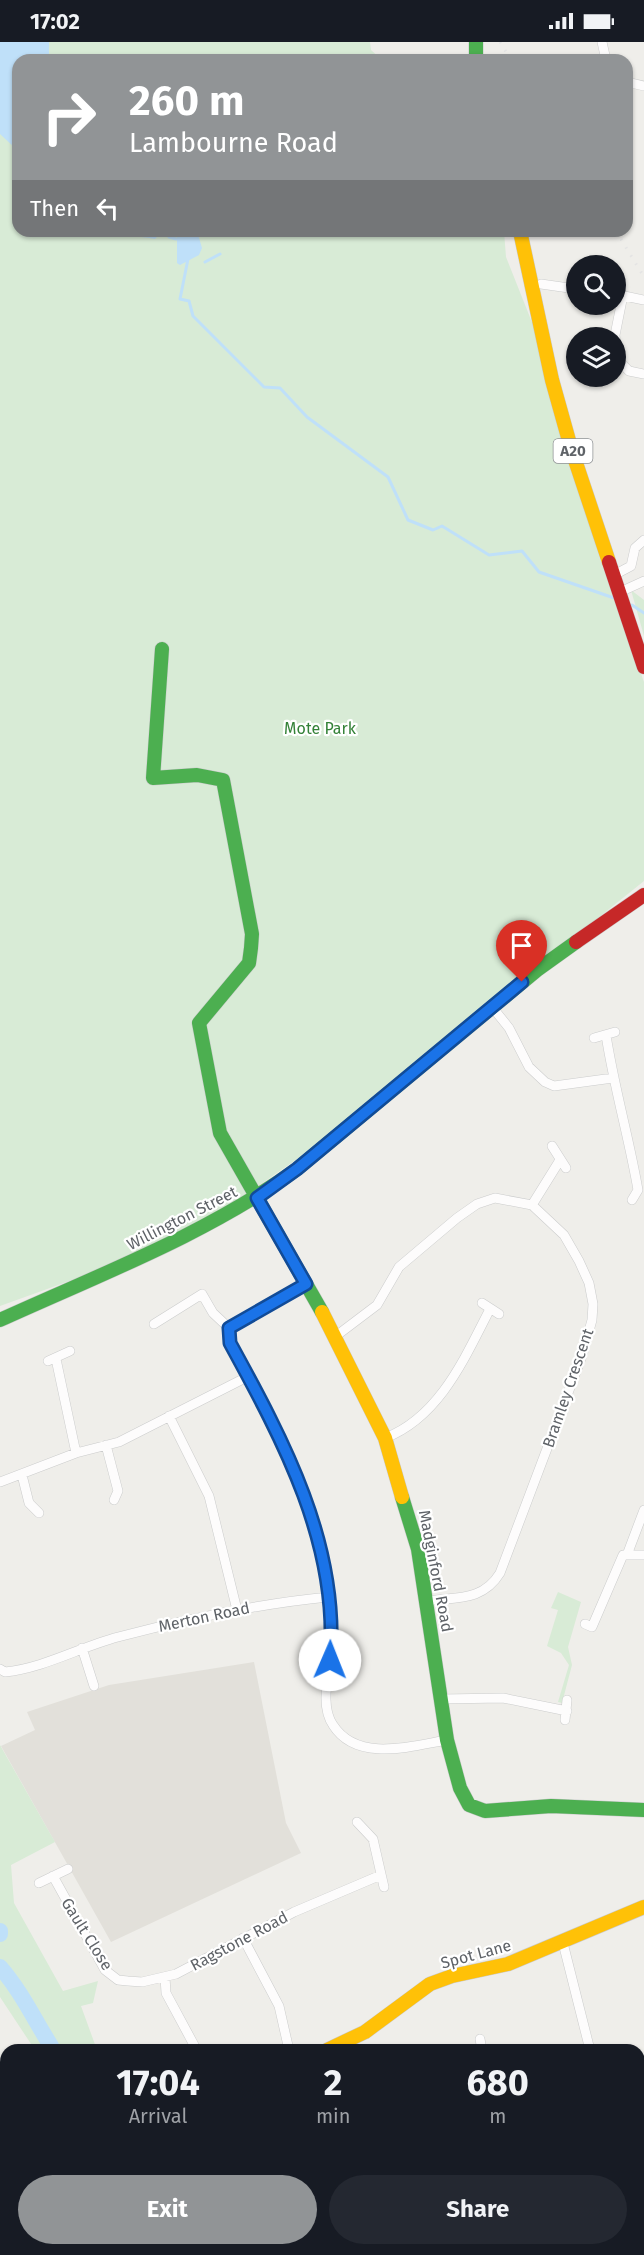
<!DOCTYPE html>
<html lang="en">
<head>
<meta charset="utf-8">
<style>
	body { margin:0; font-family:"Fira Sans",sans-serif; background:#242831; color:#f1f3f6; height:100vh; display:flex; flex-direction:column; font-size:22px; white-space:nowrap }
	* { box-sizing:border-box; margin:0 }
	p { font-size:20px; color:#9ea1a6 }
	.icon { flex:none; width:33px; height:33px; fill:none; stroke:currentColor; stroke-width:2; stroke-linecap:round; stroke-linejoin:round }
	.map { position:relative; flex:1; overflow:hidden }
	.sheet { position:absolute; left:0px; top:2002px; width:645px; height:212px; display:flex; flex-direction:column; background:#171b24; border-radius:18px 18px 0 0; box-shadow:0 2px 4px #0004 }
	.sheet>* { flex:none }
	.guide { position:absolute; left:12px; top:12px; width:621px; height:183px; border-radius:18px; box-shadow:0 2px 4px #0004; background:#919496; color:#fff; overflow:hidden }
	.controls { position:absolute; left:566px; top:213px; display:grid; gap:12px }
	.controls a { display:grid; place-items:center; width:60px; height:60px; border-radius:50%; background:#171b24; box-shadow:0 2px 4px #0004; font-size:30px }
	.pin { position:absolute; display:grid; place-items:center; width:51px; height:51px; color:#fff; margin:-62px -26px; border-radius:50% 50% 50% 0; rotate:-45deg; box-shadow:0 0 6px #0007 }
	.pin .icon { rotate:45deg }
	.me { position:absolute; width:66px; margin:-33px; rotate:1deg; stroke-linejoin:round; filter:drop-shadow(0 0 4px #0008) }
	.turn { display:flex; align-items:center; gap:21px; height:126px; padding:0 18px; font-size:27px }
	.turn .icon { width:78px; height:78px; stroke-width:2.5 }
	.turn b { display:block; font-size:42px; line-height:51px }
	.then { display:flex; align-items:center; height:57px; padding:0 18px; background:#0003; gap:12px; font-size:22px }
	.eta { display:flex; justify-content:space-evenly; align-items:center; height:102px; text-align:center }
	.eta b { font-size:36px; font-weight:700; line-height:42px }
	.cta { display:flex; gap:12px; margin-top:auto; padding:12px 18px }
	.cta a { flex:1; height:69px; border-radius:36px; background:#919496; color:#fff; font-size:24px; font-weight:700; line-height:69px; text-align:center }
	.cta a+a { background:#242831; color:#f1f3f6 }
	.status { display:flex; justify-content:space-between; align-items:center; height:42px; padding:0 30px; background:#171b24; direction:ltr }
	.status svg { height:16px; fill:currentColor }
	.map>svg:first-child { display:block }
	.education { fill:#e2e0da }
	.green { fill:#d8ebd6 }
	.water { fill:#bfe0f9 }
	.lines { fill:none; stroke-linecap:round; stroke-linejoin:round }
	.stream { stroke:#bfe0f9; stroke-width:3 }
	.river { stroke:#bfe0f9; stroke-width:16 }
	.street-casing { stroke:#cbcccc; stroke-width:10 }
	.fast-casing { stroke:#cacacb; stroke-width:15 }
	.slow-casing { stroke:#cacacb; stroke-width:15 }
	.jam-casing { stroke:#cacacb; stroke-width:15 }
	.street { stroke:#fdfcfc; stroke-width:9 }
	.fast { stroke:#4caf50; stroke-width:14 }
	.slow { stroke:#ffc107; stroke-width:14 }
	.jam { stroke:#c62828; stroke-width:14 }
	.rail { stroke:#e4e4e4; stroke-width:3; stroke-dasharray:1.5 8; stroke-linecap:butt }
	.route-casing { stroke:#114b97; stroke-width:15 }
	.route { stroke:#1a73e8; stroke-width:10 }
	.labels { text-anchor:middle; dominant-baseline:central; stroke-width:4.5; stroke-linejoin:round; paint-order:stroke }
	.shield { fill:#fff; stroke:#8f9295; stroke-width:1.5 }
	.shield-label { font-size:15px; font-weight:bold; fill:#5f6368 }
	.park-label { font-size:16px; fill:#348238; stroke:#fff }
	.street-label { font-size:16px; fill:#5f6368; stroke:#fff }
</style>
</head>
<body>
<div class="status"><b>17:02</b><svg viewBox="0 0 49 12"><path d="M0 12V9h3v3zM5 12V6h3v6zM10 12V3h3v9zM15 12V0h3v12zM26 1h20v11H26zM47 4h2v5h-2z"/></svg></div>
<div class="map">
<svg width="644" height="2213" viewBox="0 0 644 2213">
	<rect width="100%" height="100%" fill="#efeeea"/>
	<path class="education" d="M 254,1620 L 286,1781 L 301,1811 L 111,1900 L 1,1704 L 35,1688 L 27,1670 L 109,1643 Z"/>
	<path class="green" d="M 0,0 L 370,0 L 371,8 L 382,18 L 18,18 L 18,189 L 504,189 L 506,215 L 539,298 L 600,517 L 644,640 L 644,839 L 303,1113 L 236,1159 L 196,1182 L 86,1233 L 0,1264 Z
		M 631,548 L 644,558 L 644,594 Z
		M 558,1550 L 581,1560 L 568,1605 L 572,1623 L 562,1661 L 558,1660 L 569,1623 L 561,1611 L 547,1604 L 558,1568 L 551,1566 Z
		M 0,1703 L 55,1800 L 11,1823 L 14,1861 L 63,1949 L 98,1939 L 93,1961 L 81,1964 L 97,2008 L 35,2008 L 0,1955 Z
		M 6,2059 L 6,2208 L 120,2208 L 123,2213 L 0,2213 L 0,2072 Z"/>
	<path class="water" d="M 0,0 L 49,0 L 49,18 L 18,18 L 18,119 L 14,105 L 0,92 Z
		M 104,189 L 144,189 L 158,194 L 155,197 C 137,193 120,196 104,189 Z
		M 177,189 L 197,189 L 202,206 L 199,213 L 180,223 L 177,221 Z
		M 6,2111 L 6,2208 L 18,2208 L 10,2213 L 0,2213 L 0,2185 L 4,2183 C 4,2175 1,2171 0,2164 C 0,2146 1,2128 6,2111 Z"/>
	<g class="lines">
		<path class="stream" d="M 169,195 L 176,197
			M 188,217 L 180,257 L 189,259 L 193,274 L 264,345 L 280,346 L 307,375 L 388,435 L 408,478 L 433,488 L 442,484 L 489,513 L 522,509 L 539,530 L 614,556
			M 205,220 L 220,212
			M 632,563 L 644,571"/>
		<path class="river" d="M 0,1889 L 0,1892
			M 0,1925 C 21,1949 34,1977 51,2004
			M 116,2208 L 118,2213"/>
		<g class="street-casing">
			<path id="street" d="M 602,0 L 606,18
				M 627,40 L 644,44
				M 541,242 L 576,247
				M 615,252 L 644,258
				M 623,253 L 615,293 L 617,317 L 629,329 L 644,332
				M 614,533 L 631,524 L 635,506 L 644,498
				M 620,550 L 644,539
				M 493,966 L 509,986 L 529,1025 L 545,1040 L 554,1044 L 613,1036
				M 606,993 C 614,1045 629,1096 638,1148 L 632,1158
				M 594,996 L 615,990
				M 552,1104 L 566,1126
				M 532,1163 L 560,1118
				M 482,1261 L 499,1272
				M 154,1282 L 202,1252 L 213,1271 L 229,1286
				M 229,1286 L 230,1301 C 277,1388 321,1470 330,1571 C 331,1583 332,1595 331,1607 C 330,1630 319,1663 333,1683 C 357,1721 412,1704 447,1698
				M 229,1286 L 306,1242
				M 336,1294 L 377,1263 L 399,1225 L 457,1176 L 477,1162 L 495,1156 L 532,1163 L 564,1193 L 579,1219 L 589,1241 L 593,1262 L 592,1278 L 582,1314 L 500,1531 C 483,1559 457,1555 427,1559
				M 56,1317 L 76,1411
				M 48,1319 L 70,1309
				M 169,1374 L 209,1454 L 237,1568
				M 385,1396 C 440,1375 465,1315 490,1267
				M 106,1403 L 118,1449 L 114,1458
				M 22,1433 L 29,1461 L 39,1471
				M 0,1440 L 76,1411 L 119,1400 L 247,1335
				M 627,1513 L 644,1468
				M 585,1582 L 592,1585 L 623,1513 L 644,1513
				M 82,1606 L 94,1644
				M 0,1627 L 5,1630 C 44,1626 80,1605 118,1595 C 187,1577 257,1562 328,1555
				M 442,1657 L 503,1656 L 567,1669
				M 565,1678 L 567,1658
				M 357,1780 L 373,1797 L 384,1845
				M 53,1834 L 105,1928 L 118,1938 L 128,1939 L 142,1940 L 176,1932 L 294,1870 L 381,1833
				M 39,1841 L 68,1827
				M 243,1896 L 279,1964 L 289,2008
				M 563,1901 L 590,2008
				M 165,1935 L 166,1951 L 194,2003
				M 480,1997 L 482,2008
				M 639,2191 L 644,2190
				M 179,2208 L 179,2213
				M 479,2208 L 479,2213
				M 558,2208 L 563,2208
				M 354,2213 L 357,2208"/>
		</g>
		<g class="fast-casing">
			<path id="fast" d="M 476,0 L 476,18
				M 162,607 L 153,736 L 197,733 L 223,738 L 252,892 L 251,906 L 249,921 L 199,981 L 220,1091 L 322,1270
				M 0,1278 C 101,1232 207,1192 297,1127 L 537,928 L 576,900
				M 402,1455 L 418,1507 L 447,1698 L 460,1746 L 469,1763 L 485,1769 L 551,1764 L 644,1768"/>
		</g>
		<g class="slow-casing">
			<path id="slow" d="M 520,189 L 552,338 L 571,406 L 609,520
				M 322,1270 L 385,1396 L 402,1455
				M 327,2008 L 365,1990 L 430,1942 L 452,1934 L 508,1922 L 644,1865
				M 0,2050 L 6,2043"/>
		</g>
		<g class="jam-casing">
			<path id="jam" d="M 609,520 L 644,625
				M 576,900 L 644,853"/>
		</g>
		<use href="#street" class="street"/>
		<use href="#fast" class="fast"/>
		<use href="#slow" class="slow"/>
		<use href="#jam" class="jam"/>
		<path class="rail" d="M 500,0 L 511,18
			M 616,189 L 644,235"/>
	</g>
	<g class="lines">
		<g class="route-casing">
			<path id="route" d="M 330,1618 C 340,1503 283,1398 230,1301 L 229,1286 L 306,1242 L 257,1156 L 297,1127 L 522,940"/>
		</g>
		<use href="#route" class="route"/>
	</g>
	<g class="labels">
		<rect class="shield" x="553.5" y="397" width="39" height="24" rx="4.5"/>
		<g class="shield-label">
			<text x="573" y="409">A20</text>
		</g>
		<g class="park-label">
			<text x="320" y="686">Mote Park</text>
		</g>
		<g class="street-label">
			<text transform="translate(182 1176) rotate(-27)">Willington Street</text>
			<text transform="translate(568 1346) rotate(-71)">Bramley Crescent</text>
			<text transform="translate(436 1529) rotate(79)">Madginford Road</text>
			<text transform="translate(204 1575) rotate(-12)">Merton Road</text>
			<text transform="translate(87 1892) rotate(58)">Gault Close</text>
			<text transform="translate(239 1899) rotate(-28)">Ragstone Road</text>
			<text transform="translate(476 1912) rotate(-15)">Spot Lane</text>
		</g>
	</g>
</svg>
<div class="controls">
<a><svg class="icon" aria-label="search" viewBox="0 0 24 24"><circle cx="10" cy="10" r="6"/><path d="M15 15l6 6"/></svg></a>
<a><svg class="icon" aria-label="layers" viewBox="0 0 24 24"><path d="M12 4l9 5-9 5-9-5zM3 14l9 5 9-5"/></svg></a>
</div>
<div class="pin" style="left:522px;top:940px;background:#d93025"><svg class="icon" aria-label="arrive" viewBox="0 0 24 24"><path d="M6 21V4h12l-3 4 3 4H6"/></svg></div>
<svg class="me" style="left:330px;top:1618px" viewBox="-20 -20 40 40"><circle r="19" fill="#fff"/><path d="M0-13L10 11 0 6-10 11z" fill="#1a73e8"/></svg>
<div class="guide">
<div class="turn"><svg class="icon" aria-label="right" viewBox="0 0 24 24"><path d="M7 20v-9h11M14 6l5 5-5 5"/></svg><div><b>260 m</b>Lambourne Road</div></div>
<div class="then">Then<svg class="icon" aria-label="left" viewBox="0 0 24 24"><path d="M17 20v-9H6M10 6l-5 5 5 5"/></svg></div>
</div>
<section class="sheet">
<div class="eta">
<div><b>17:04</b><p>Arrival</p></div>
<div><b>2</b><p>min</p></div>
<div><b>680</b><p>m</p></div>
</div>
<div class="cta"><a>Exit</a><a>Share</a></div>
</section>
</div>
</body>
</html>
